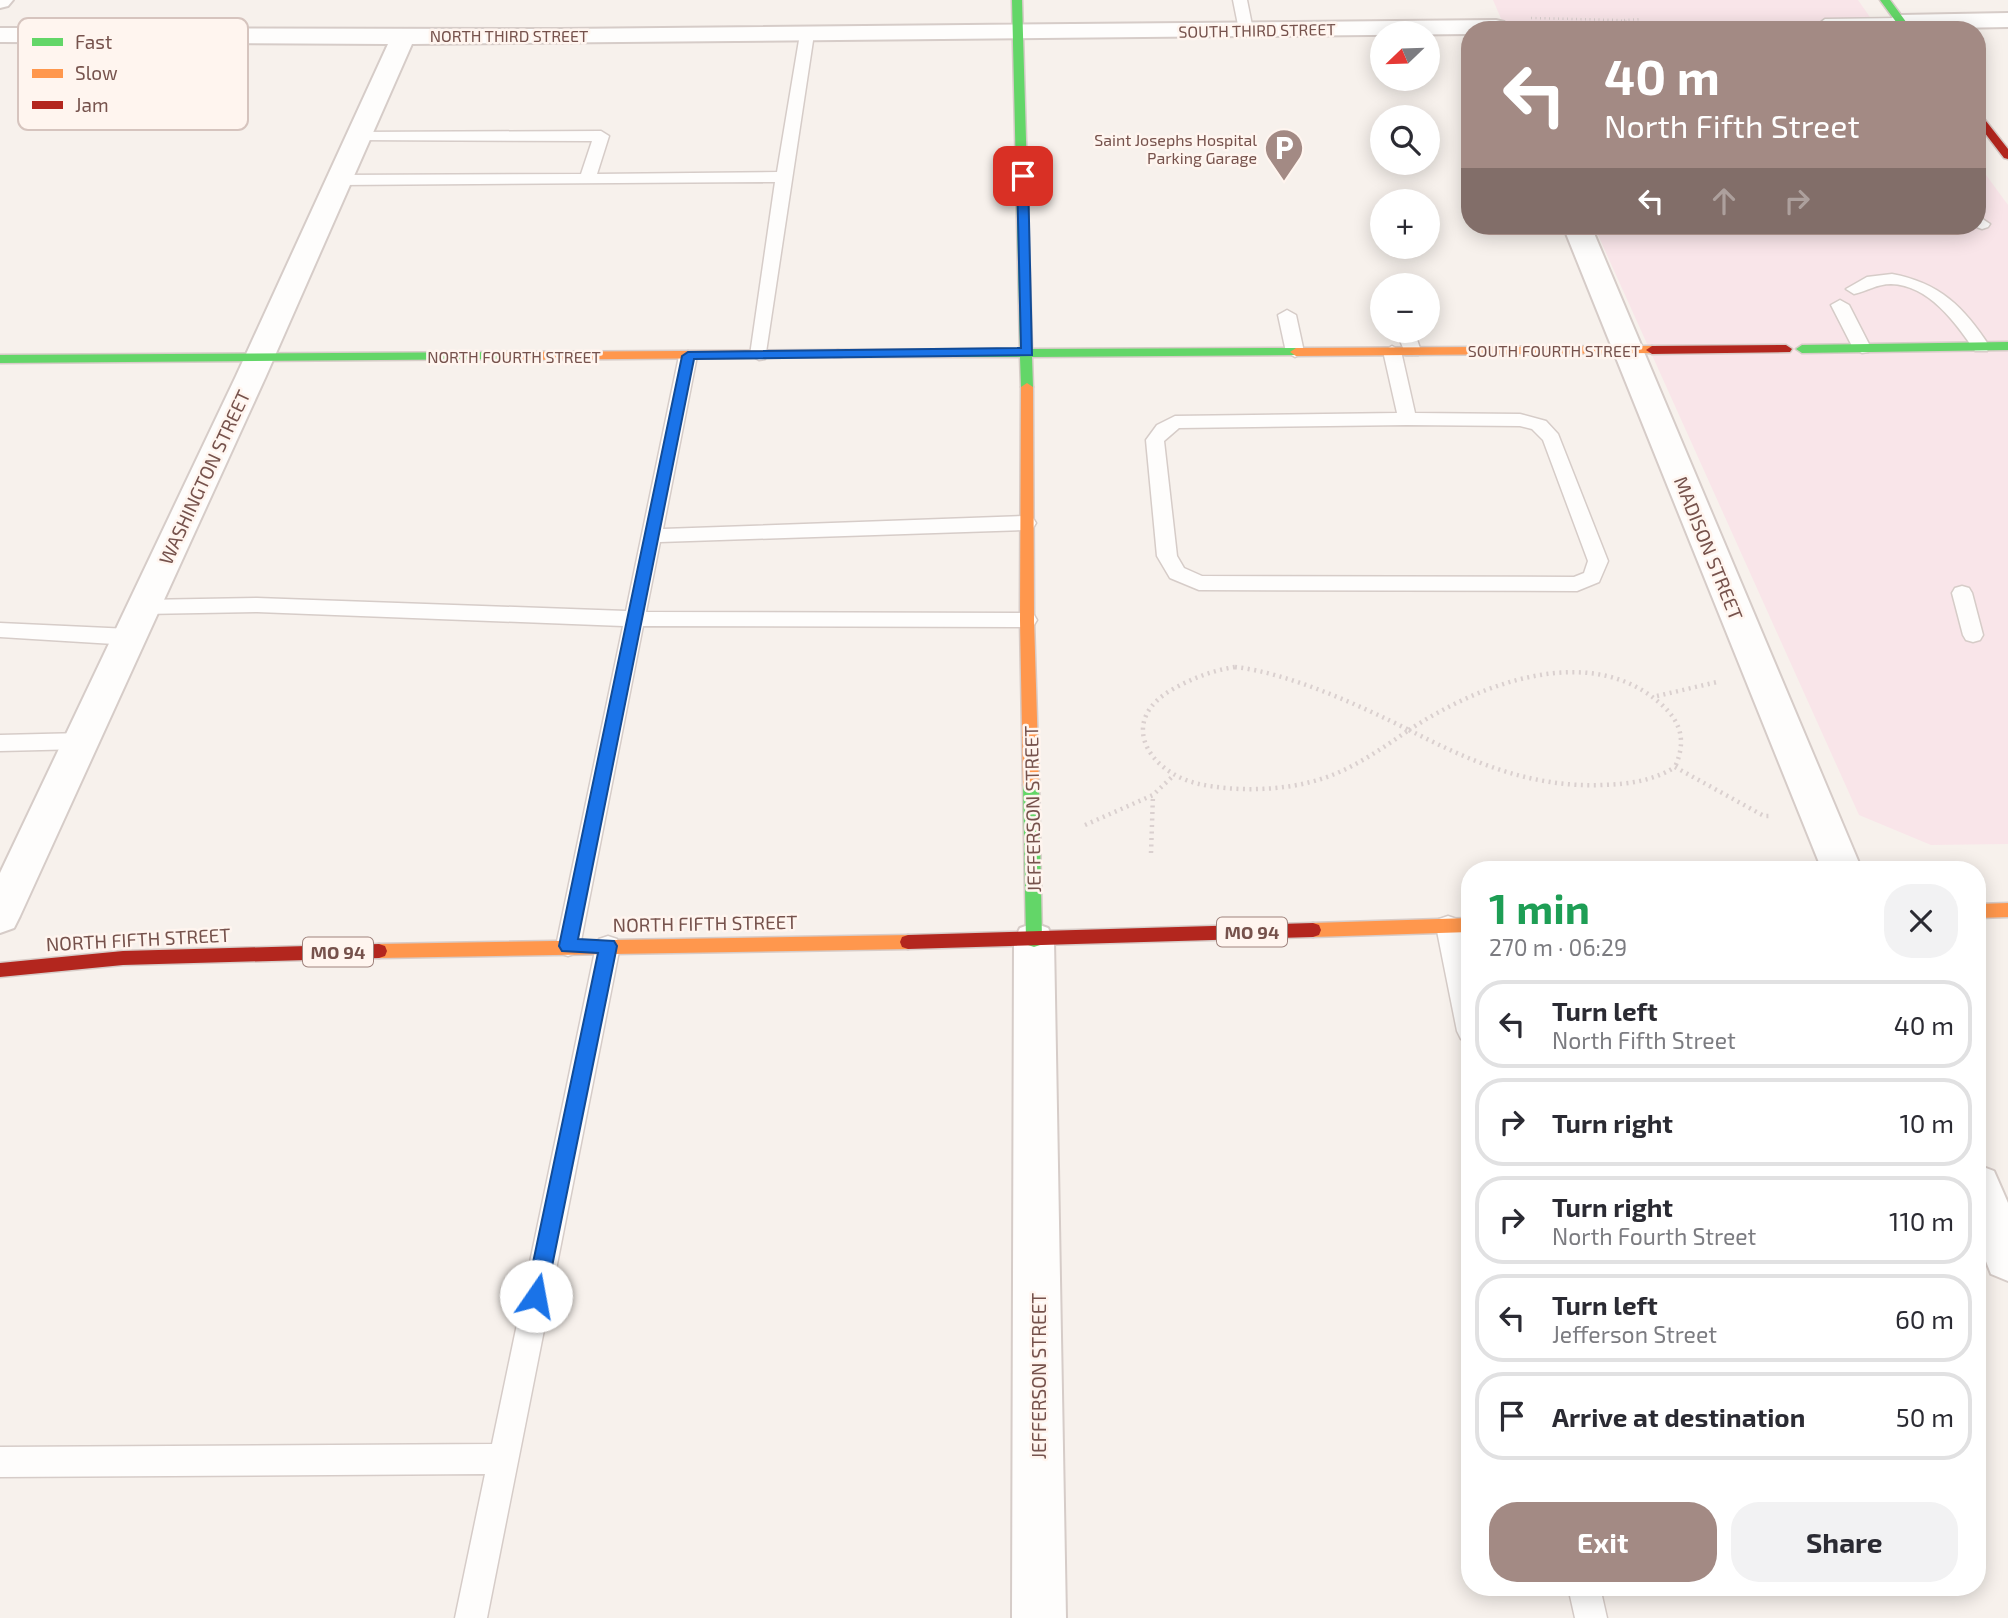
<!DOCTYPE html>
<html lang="en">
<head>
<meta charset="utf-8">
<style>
	body { margin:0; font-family:"Exo 2",sans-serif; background:#f2f2f3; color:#2b2b33; height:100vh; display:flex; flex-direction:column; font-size:26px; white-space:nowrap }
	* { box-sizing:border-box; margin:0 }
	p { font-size:23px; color:#7c7c81 }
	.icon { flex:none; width:38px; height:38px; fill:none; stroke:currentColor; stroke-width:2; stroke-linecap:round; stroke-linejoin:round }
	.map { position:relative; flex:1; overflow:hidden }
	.panel { position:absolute; left:1461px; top:861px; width:525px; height:735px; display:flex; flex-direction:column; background:#fff; border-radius:28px; box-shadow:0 4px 18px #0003 }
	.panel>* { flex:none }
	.hud { position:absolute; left:1461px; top:21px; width:525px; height:214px; border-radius:28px; box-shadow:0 4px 18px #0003; background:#a38a84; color:#fff; overflow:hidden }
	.needle { width:46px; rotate:247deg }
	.controls { position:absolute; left:1370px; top:21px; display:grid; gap:14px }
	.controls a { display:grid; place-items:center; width:70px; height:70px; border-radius:50%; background:#fff; box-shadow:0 4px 18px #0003; font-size:35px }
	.pin { position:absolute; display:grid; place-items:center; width:60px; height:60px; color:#fff; margin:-30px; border-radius:14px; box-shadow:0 4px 10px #0006 }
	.me { position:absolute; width:77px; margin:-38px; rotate:12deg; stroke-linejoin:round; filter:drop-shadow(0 0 5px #0008) }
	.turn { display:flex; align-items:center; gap:24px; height:147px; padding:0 28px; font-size:32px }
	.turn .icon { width:91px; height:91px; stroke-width:2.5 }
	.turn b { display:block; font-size:49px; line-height:60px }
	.lanes { display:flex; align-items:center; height:66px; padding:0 28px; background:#0003; justify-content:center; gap:35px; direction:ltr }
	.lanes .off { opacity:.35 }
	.round { display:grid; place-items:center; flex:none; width:74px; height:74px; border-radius:28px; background:#f2f2f3 }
	.headline { display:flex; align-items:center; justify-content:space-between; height:119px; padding:0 28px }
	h1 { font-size:42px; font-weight:700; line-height:52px; color:#1e9e55 }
	.action { display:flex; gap:14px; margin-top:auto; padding:14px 28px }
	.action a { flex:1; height:80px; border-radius:28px; background:#a38a84; color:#fff; font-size:28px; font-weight:700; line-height:80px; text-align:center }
	.action a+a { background:#f2f2f3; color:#2b2b33 }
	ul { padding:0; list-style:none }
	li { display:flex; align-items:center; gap:21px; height:88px; margin:0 14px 10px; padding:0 14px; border:4px solid #e1e1e2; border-radius:28px }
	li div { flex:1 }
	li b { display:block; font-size:26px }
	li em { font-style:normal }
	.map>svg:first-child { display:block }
	.medical { fill:#f9e5e9 }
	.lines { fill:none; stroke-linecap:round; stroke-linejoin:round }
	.lane-casing { stroke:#d6ccc8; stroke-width:3 }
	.street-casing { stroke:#d6ccc8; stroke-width:4 }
	.fast-casing { stroke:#d7ccc8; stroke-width:3 }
	.slow-casing { stroke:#d7ccc8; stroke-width:3 }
	.jam-casing { stroke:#d7ccc8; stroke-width:3 }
	.path-far1 { stroke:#dad0cf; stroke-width:2.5; stroke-dasharray:1 3.5; stroke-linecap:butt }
	.path { stroke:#dad0cf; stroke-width:4.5; stroke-dasharray:2 4.5; stroke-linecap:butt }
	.lane { fill:#fefdfc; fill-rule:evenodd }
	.street { fill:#fefdfc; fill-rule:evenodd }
	.fast { fill:#63d668; fill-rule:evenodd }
	.slow { fill:#ff974d; fill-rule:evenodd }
	.jam { fill:#b3261e; fill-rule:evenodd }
	.route { fill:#1a73e8; stroke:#114b97; stroke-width:2 }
	.labels { text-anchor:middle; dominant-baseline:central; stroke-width:5; stroke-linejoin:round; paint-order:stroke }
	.far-street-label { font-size:16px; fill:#76524c; stroke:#fff5ef }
	.far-poi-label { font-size:16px; fill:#76524c; stroke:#fff5ef; text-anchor:end }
	.shield { fill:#fff5ef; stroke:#9f837d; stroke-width:2 }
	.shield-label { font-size:18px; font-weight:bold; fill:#76524c }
	.street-label { font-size:19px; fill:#76524c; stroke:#fff5ef }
	.key { fill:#fff5ef; stroke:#d6c4be; stroke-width:2 }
	.key-label { font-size:19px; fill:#76524c }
</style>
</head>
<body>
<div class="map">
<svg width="2008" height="1618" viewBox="0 0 2008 1618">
	<rect width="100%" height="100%" fill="#f7f1ec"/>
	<path class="medical" d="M 1493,0 L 1858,0 L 1879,30 L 1506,30 Z
		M 1978,164 L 2008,205 L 2008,844 L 1931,845 L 1859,815 L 1594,226 L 1978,226 Z"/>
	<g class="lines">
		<g class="lane-casing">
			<path id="lane" d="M 1233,0 L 1247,0 L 1253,30 L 1251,33 L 1246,34 L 1239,30 Z
				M 1901,18 L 1908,22 L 1906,25 L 1811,30 L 1825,19 Z
				M 807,30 L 814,34 L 765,359 L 759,360 L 750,355 L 775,182 L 339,185 L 331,180 L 339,175 L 581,174 L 592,141 L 353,140 L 350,137 L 358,132 L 601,131 L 609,136 L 597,174 L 777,172 L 800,34 Z
				M 1978,216 L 1990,224 L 1988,227 L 1982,229 L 1974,226 L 1978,226 Z
				M 1892,274 C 1940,283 1964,307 1990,347 L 1987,351 L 1975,351 C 1956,323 1929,285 1891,284 C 1877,284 1867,291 1854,294 L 1846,289 L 1867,277 Z
				M 1840,300 L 1849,305 L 1871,348 L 1868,352 L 1862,353 L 1853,348 L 1831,305 Z
				M 1287,310 L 1296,315 L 1304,352 L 1295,357 L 1286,352 L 1278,315 Z
				M 1396,331 L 1414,331 L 1421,351 L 1418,355 L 1406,355 Z
				M 1392,346 L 1401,351 L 1415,413 L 1520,414 L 1546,421 L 1558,434 L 1608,561 L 1599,582 L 1577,591 L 1199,590 L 1170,578 L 1157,556 L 1146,440 L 1157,425 L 1175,416 L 1397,413 L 1383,351 ZM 1407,425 L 1520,426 L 1532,429 L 1543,440 L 1588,561 L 1584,573 L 1574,577 L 1202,576 L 1184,568 L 1177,556 L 1164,441 L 1179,428 Z
				M 688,351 L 697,356 L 663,529 L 1026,516 L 1033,518 L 1036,523 L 1033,528 L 1026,530 L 660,542 L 646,612 L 1027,613 L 1034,615 L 1037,620 L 1034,625 L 1027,627 L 643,626 L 580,946 L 577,953 L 568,956 L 559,953 L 556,946 L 623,626 L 257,612 L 143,614 L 136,612 L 133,607 L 136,602 L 143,600 L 257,598 L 626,611 L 679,356 Z
				M 1962,586 L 1969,588 L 1972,593 L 1983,635 L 1980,640 L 1973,642 L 1966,640 L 1963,635 L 1952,593 L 1955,588 Z
				M 0,623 L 130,629 L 137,632 L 140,637 L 137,642 L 130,645 L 0,637 Z
				M 83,733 L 91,735 L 94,741 L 91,747 L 83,749 L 0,751 L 0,735 Z
				M 1448,916 L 1457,919 C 1475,956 1470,1002 1470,1042 L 1461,1039 L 1457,1031 L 1436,926 L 1439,919 Z
				M 608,936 L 617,939 L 620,946 L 487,1618 L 455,1618 L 485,1474 L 0,1477 L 0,1447 L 492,1444 L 596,946 L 599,939 Z
				M 1568,1587 L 1600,1587 L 1607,1618 L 1575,1618 Z"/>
		</g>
		<g class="street-casing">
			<path id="street" d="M 0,0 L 13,0 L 8,6 L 0,8 Z
				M 2008,13 L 2008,27 L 1901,29 L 1893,27 L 1889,22 L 1893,17 L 1901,15 Z
				M 1496,20 L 1504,22 L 1509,30 L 1470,30 L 1470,34 L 412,44 L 266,376 L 20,916 L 14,928 L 0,933 L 0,873 L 236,376 L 388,44 L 0,42 L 0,28 L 561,29 Z
				M 1563,226 L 1591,226 L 1862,870 L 1822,870 Z
				M 1034,923 L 1048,928 L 1054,940 L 1066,1618 L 1012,1618 L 1014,940 L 1020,928 Z
				M 1978,1165 L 1994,1171 L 2008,1203 L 2008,1281 L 1991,1274 L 1978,1241 Z"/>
		</g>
		<g class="fast-casing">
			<path id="fast" d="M 1012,0 L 1022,0 L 1032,349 L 1296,348 L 1302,352 L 1300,355 L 1032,357 L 1033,387 L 1027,391 L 1021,387 L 1020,357 L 834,357 L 834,351 L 838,350 L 1020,349 Z
				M 1880,0 L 1890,0 L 1912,30 L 1902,30 Z
				M 2008,342 L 2008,350 L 1802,353 L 1796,349 L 1802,345 Z
				M 504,352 L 508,353 L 508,359 L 0,363 L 0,355 Z
				M 1031,779 L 1037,781 L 1039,785 L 1042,940 L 1040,945 L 1034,947 L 1028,945 L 1026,940 L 1023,785 L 1025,781 Z"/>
		</g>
		<g class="slow-casing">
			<path id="slow" d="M 1652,346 L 1658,350 L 1656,353 L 1296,356 L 1290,352 L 1296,348 Z
				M 838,350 L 842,351 L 842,357 L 504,360 L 498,356 L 504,352 Z
				M 1027,383 L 1033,387 L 1034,620 L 1039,785 L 1037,789 L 1025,789 L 1023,785 L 1020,620 L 1021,387 Z
				M 2008,903 L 2008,917 L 1978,918 L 1978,904 Z
				M 1470,918 L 1470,932 L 1313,937 L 1307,935 L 1305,930 L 1307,925 L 1313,923 Z
				M 908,935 L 914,937 L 916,942 L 914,947 L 908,949 L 379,958 L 373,956 L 371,951 L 373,946 L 379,944 Z"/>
		</g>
		<g class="jam-casing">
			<path id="jam" d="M 1978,115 L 1982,116 L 2008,149 L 2008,159 L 2004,158 L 1978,124 Z
				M 1786,345 L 1792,349 L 1790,352 L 1652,354 L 1646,350 L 1652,346 Z
				M 1313,923 L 1319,925 L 1321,930 L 1319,935 L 1313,937 L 908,949 L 902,947 L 900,942 L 902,937 L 908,935 Z
				M 379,944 L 385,946 L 387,951 L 385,956 L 379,958 L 123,965 L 0,977 L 0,963 L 123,951 Z"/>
		</g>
		<path class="path-far1" d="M 1531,18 L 1619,20 L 1628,22 L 1636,29
			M 1624,20 L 1641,19"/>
		<path class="path" d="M 1235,667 C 1289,673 1361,706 1409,730 C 1381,749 1353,769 1321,779 C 1284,791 1236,792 1199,784 C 1147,772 1116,719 1175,688 C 1193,678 1214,670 1235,667 Z
			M 1657,696 L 1717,682
			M 1409,730 C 1472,762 1531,788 1603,785 C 1629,784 1653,781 1675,767
			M 1409,730 C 1479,684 1591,640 1662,705 C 1682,723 1686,742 1675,767
			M 1675,767 L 1764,816 L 1770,816
			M 1085,825 L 1153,795 L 1174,775
			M 1151,853 L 1153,795"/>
		<use href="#lane" class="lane"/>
		<use href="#street" class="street"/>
		<use href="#fast" class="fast"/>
		<use href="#slow" class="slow"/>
		<use href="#jam" class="jam"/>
	</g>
	<path class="route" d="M 1023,173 L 1028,176 L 1032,355 L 694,359 L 578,939 L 614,941 L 617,946 L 546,1296 L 543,1303 L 536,1306 L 529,1303 L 526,1296 L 598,953 L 562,951 L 559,946 L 682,356 L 688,352 L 1021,348 L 1017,176 Z"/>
	<defs>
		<g id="parking-pin" transform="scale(2.0125)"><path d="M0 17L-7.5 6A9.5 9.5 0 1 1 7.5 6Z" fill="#a38a84" stroke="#fff5ef"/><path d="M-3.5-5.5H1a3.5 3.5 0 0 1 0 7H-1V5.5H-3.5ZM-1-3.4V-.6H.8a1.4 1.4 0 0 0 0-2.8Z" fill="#fff"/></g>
	</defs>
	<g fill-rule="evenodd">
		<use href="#parking-pin" x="1284" y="148"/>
	</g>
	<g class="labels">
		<g class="far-street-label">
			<text transform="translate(1257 30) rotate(-1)">SOUTH THIRD STREET</text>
			<text x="509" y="35">NORTH THIRD STREET</text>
			<text x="1554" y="350">SOUTH FOURTH STREET</text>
			<text x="514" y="356">NORTH FOURTH STREET</text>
		</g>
		<g class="far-poi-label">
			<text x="1257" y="139">Saint Josephs Hospital<tspan x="1257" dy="18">Parking Garage</tspan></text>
		</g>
		<g class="shield">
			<rect x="1217" y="917.5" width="70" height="29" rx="5"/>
			<rect x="303" y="937.5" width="70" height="29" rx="5"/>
		</g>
		<g class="shield-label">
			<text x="1252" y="932">MO 94</text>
			<text x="338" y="952">MO 94</text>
		</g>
		<g class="street-label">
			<text transform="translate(204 477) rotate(-65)">WASHINGTON STREET</text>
			<text transform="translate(1709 548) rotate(68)">MADISON STREET</text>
			<text transform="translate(1032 809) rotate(-91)">JEFFERSON STREET</text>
			<text transform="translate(705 923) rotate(-1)">NORTH FIFTH STREET</text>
			<text transform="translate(138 939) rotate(-3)">NORTH FIFTH STREET</text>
			<text transform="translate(1038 1376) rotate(-90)">JEFFERSON STREET</text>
		</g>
	</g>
	<rect x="18" y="18" width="230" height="112" rx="10" class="key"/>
	<rect x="32" y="38" width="31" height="8" fill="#63d668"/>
	<rect x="32" y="69" width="31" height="9" fill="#ff974d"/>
	<rect x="32" y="101" width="31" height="8" fill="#b3261e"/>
	<g class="key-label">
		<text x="75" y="49">Fast</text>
		<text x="75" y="80">Slow</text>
		<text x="75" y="112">Jam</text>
	</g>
</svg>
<div class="controls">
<a><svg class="needle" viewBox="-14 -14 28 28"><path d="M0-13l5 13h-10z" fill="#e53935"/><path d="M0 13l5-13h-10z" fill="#7c7c81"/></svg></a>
<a><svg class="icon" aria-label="search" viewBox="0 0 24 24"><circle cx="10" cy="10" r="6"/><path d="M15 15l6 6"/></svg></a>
<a>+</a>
<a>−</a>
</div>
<div class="pin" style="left:1023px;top:176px;background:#d93025"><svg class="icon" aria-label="arrive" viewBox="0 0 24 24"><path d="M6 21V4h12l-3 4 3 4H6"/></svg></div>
<svg class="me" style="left:536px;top:1296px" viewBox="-20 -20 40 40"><circle r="19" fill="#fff"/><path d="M0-13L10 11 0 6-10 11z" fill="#1a73e8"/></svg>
<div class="hud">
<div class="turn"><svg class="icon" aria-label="left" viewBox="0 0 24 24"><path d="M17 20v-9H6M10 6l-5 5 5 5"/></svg><div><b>40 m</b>North Fifth Street</div></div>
<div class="lanes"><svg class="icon" aria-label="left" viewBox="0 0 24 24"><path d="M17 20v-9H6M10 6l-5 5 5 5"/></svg><svg class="icon off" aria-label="ahead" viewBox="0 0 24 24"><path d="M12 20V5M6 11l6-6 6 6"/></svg><svg class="icon off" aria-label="right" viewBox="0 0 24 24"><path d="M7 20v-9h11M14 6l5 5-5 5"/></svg></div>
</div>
<section class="panel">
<div class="headline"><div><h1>1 min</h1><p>270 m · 06:29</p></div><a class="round"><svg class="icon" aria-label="close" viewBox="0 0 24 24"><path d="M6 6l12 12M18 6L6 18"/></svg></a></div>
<ul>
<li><svg class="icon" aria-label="left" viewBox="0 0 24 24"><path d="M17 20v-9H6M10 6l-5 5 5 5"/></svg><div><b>Turn left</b><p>North Fifth Street</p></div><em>40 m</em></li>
<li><svg class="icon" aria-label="right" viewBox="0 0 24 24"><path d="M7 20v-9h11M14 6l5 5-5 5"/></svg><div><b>Turn right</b></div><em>10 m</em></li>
<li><svg class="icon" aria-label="right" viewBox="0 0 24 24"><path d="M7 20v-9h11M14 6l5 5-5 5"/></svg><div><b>Turn right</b><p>North Fourth Street</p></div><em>110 m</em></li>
<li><svg class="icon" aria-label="left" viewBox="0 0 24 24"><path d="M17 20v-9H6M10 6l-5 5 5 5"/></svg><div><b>Turn left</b><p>Jefferson Street</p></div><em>60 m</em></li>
<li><svg class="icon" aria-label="arrive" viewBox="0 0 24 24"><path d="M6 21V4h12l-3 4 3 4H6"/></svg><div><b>Arrive at destination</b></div><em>50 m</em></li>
</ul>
<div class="action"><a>Exit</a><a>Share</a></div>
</section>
</div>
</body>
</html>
